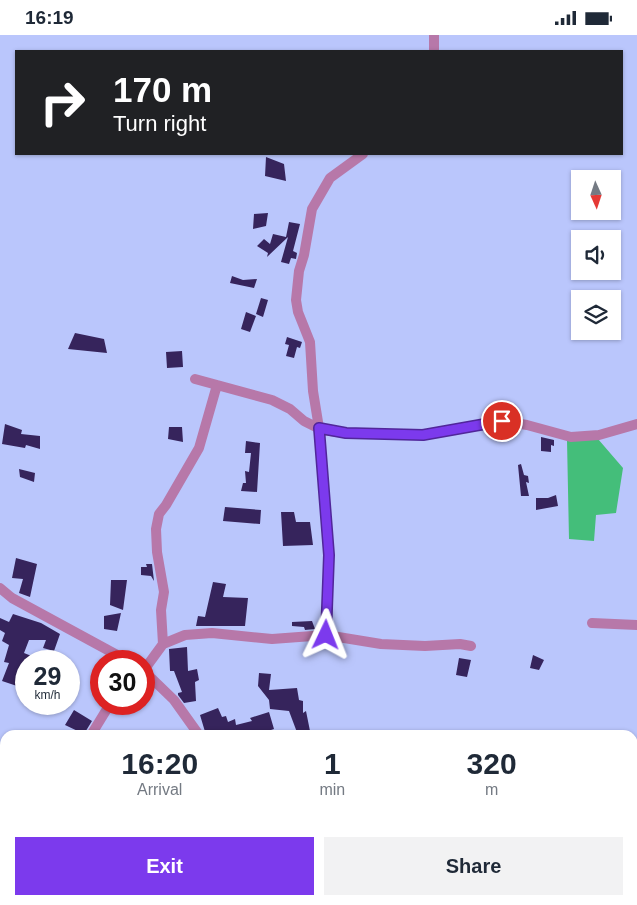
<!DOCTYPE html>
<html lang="en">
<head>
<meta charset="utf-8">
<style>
	body { margin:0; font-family:Arial,sans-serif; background:#f2f2f3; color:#1f2937; height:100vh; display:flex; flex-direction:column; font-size:19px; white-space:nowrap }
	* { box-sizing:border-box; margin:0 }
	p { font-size:16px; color:#747a83 }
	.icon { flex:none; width:28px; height:28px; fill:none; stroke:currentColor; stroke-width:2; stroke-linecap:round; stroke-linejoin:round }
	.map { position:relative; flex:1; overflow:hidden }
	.details { position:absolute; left:0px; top:695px; width:638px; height:175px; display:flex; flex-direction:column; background:#fff; border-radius:15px 15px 0 0; box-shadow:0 1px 4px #0004 }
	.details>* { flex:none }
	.top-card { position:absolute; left:15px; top:15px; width:608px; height:105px; border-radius:0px; box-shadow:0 1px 4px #0004; background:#202124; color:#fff; overflow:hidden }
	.needle { width:32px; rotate:177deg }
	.tools { position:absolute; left:571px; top:135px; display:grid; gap:10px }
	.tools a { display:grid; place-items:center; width:50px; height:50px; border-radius:0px; background:#fff; box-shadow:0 1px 4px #0004; font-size:25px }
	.speed { position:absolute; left:15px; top:615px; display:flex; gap:10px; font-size:25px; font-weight:700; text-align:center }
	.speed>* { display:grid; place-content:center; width:65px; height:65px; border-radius:50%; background:#fff; box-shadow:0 1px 4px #0004; line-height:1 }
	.speed small { font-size:12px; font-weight:400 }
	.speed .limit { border:8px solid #d22; background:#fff; color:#111 }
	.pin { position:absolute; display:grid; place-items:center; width:42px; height:42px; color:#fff; margin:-21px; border:2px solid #fff; border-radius:50%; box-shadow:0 1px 5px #0007 }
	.me { position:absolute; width:55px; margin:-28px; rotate:2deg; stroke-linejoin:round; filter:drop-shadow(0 0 4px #0008) }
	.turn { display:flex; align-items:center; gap:18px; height:105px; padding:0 15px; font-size:22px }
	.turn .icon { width:65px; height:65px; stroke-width:2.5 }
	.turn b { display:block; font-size:35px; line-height:42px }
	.eta { display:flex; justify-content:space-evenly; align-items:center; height:85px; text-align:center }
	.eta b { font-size:30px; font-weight:700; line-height:35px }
	.cta { display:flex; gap:10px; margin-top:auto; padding:10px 15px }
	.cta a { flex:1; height:58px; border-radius:0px; background:#7c3aed; color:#fff; font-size:20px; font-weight:700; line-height:58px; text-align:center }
	.cta a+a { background:#f2f2f3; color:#1f2937 }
	.status { display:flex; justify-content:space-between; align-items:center; height:35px; padding:0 25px; background:#fff; direction:ltr }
	.status svg { height:14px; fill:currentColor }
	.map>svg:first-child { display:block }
	.green { fill:#44be7a }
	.building { fill:#36245c }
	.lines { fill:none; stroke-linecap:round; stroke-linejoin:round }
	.minor { stroke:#b778a9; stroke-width:10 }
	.route-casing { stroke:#51269a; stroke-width:12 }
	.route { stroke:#7c3aed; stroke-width:9 }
</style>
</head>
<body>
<div class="status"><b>16:19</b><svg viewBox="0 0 49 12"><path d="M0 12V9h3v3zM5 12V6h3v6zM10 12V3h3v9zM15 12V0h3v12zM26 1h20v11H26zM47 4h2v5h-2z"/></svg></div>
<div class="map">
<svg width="637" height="870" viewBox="0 0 637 870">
	<rect width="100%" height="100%" fill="#bac6fc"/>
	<path class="green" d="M 598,404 L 623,433 L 616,478 L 596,480 L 594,506 L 569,504 L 567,405 Z"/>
	<path class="building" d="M 266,122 L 284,129 L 286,146 L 265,141 Z
		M 268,178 L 266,191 L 253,194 L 254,179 Z
		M 289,187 L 300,189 L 293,216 L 297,218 L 296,224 L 291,223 L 289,229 L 281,227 L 288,202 L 267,222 L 268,218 L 257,211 L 264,204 L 270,209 L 273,199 L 286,202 Z
		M 232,241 L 243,245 L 257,244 L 254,253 L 230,248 Z
		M 261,263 L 268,265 L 263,282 L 256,279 Z
		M 246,277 L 256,281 L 250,297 L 241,294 Z
		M 75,298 L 104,304 L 107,318 L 68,314 Z
		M 287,302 L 302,307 L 300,313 L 297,312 L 294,323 L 286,321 L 289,310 L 285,309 Z
		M 182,316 L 183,332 L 167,333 L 166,317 Z
		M 5,389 L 22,395 L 21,399 L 40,401 L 40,414 L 26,410 L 25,413 L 2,409 Z
		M 169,392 L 182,392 L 183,407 L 168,404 Z
		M 541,402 L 554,405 L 554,411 L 551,410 L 551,417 L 541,416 Z
		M 246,406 L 260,408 L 257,457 L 241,456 L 243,448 L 246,448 L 245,436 L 249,437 L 251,418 L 245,418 Z
		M 521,429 L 524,440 L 528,441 L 529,448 L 526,447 L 529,461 L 521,461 L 518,430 Z
		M 19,434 L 35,438 L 34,447 L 20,442 Z
		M 556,460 L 558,471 L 536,475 L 536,463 L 548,463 Z
		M 225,472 L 261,475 L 260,489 L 223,486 Z
		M 281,477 L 294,477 L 296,487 L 310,487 L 313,510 L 283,511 Z
		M 16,523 L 37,529 L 30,562 L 19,558 L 23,544 L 12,543 Z
		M 146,529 L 152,529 L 154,546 L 151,541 L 141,540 L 141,532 L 147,532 Z
		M 111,545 L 127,545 L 123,575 L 110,570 Z
		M 213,547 L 226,549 L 223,562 L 248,563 L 245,591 L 196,591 L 198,581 L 205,582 Z
		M 121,578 L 117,596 L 104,594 L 104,581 Z
		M 13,579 L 41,588 L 60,599 L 54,616 L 43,613 L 46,605 L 29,605 L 24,618 L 44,626 L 26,626 L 26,654 L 2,646 L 9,628 L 4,627 L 9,610 L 2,606 L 5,598 L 0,595 L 0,583 L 9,587 Z
		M 312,586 L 315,594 L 305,595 L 304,592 L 292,591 L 292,587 Z
		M 187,612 L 188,636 L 197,634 L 199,645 L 195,647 L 196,666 L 184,668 L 178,660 L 178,658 L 182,657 L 174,636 L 170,636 L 169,614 Z
		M 533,620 L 544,625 L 539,635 L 530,633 Z
		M 459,623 L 471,625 L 467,642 L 456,640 Z
		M 259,638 L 271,639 L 269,655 L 297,653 L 299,665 L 303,666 L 303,678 L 306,676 L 310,696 L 298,700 L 289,676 L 270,674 L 269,665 L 258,651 Z
		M 218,673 L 222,682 L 226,681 L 228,687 L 235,684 L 236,690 L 252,686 L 250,683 L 269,677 L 274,694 L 256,700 L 231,700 L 230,697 L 223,699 L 222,697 L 206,700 L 200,680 Z
		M 74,675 L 92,686 L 84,699 L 65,690 Z"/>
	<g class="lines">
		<path class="minor" d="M 434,0 L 434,16
			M 195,344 L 272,365 L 290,374 L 304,386 L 322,395 L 346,398 L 423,400 L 502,386 L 527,390 L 571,402 L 599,400 L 637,389
			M 0,553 L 12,563 L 128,626
			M 592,588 L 637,590
			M 326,600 L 329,520 L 319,393 L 313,356 L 310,307 L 298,277 L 296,265 L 299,236 L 304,220 L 312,174 L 330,143 L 363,119
			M 163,609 L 161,575 L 164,557 L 157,517 L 156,494 L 159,479 L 166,470 L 199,413 L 217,350
			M 144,635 L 163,609 L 185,600 L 212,598 L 272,604 L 326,600 L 381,609 L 425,611 L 460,609 L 471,611
			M 144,636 L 174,665 L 199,700
			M 91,700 L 110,669
			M 632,766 L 637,767
			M 111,865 L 113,865
			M 292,865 L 295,870"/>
	</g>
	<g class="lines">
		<g class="route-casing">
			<path id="route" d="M 326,600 L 329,520 L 319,393 L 346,398 L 423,400 L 502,386"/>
		</g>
		<use href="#route" class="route"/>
	</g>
</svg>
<div class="tools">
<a><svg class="needle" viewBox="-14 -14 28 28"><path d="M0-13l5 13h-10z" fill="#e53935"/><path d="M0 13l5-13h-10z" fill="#747a83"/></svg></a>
<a><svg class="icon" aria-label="sound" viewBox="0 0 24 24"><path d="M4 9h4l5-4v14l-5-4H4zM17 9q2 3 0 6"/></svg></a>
<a><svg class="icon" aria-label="layers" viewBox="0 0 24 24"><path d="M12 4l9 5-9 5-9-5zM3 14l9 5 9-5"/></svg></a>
</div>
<div class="speed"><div>29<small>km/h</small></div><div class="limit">30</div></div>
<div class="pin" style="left:502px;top:386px;background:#d93025"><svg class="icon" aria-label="arrive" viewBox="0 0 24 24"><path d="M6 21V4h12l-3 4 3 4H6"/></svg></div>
<svg class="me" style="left:326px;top:600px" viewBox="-20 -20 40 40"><path d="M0-17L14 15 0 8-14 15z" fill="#7c3aed" stroke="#fff" stroke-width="4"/></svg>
<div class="top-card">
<div class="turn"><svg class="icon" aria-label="right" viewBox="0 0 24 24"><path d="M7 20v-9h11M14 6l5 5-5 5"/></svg><div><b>170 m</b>Turn right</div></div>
</div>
<section class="details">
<div class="eta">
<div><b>16:20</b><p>Arrival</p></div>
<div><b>1</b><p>min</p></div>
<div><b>320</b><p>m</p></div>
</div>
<div class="cta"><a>Exit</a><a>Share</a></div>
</section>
</div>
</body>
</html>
